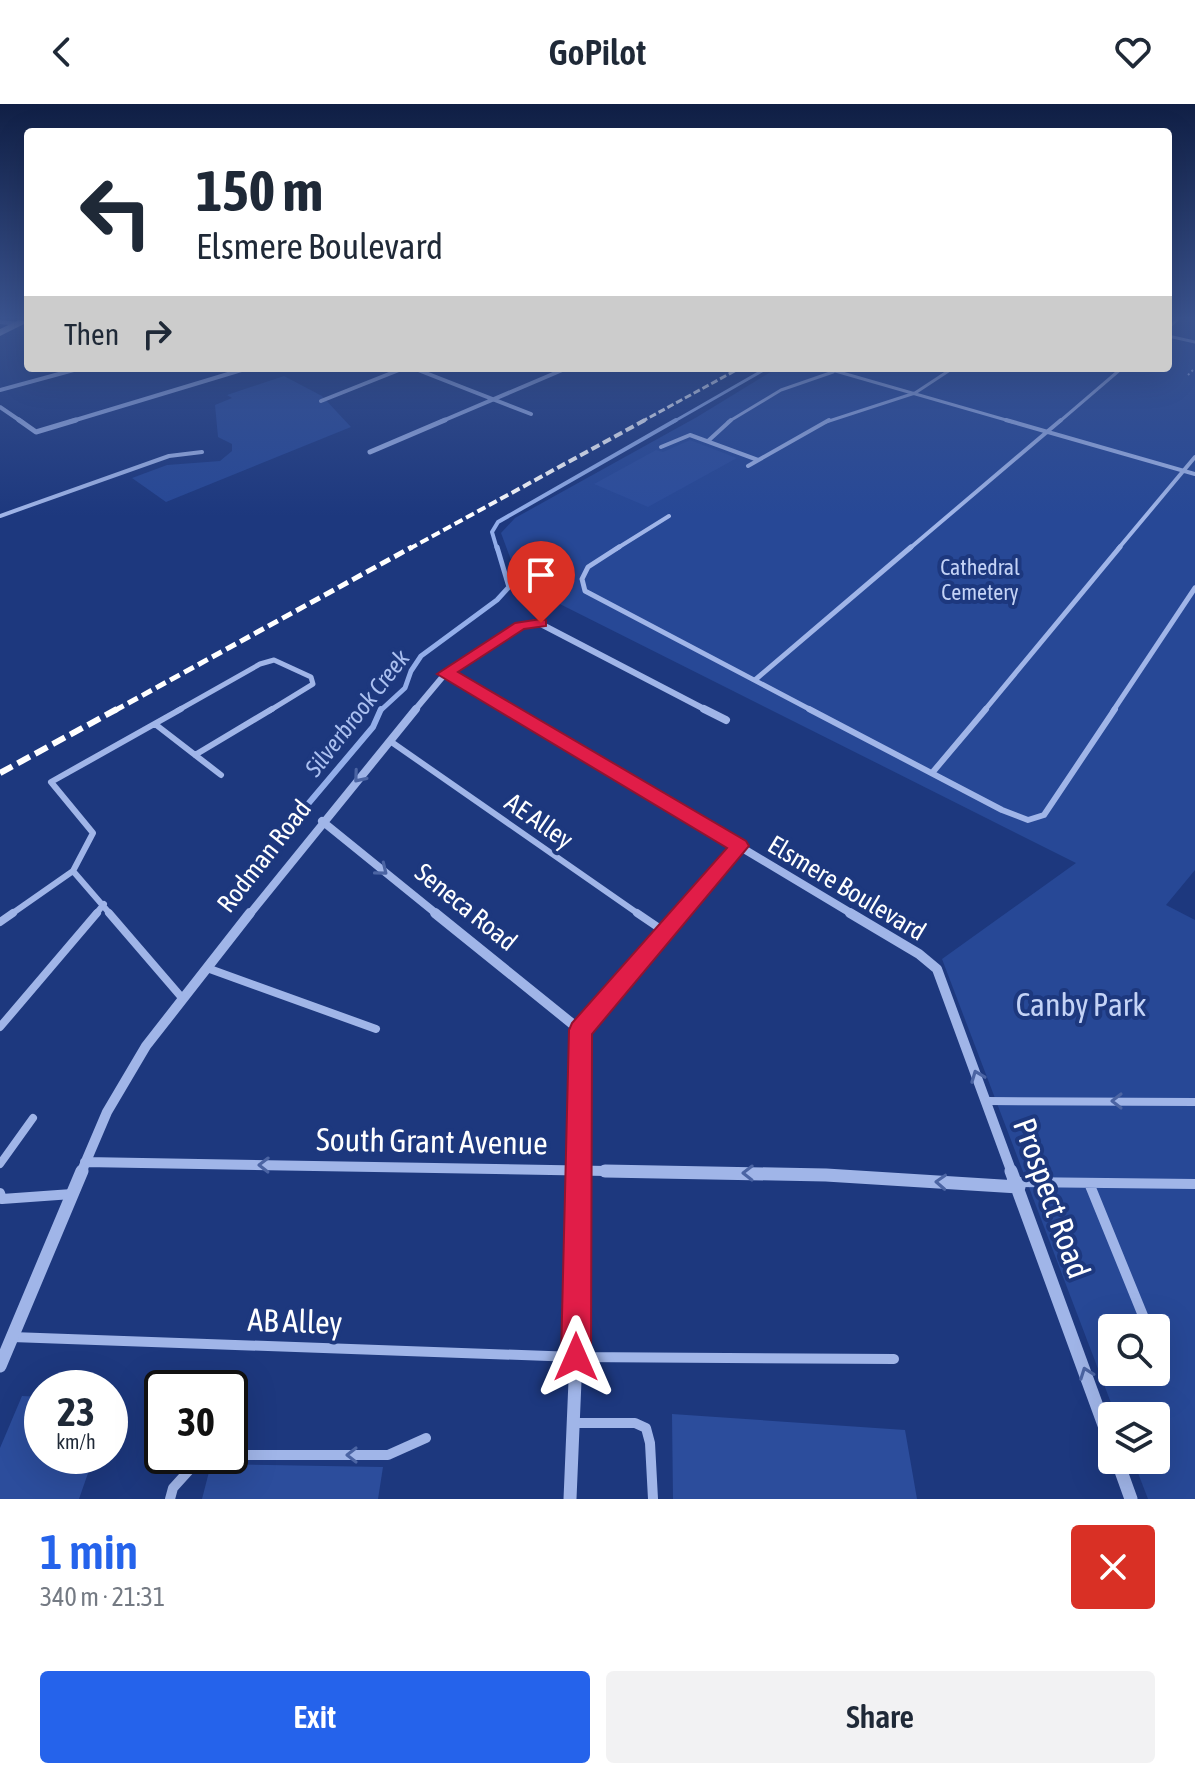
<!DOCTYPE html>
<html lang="en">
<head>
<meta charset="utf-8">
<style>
	body { margin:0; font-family:"Asap Condensed",sans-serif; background:#f2f2f3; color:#1f2937; height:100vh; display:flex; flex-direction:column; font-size:30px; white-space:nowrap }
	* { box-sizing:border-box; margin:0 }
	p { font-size:26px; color:#747a83 }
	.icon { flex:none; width:44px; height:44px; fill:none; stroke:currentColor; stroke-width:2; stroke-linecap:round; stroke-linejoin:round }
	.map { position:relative; height:1395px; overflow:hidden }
	.side { display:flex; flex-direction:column; background:#fff; flex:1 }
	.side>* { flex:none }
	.banner { position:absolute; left:24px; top:24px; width:1148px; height:244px; border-radius:8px; box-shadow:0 8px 32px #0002; background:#fff; color:#1f2937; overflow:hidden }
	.fabs { position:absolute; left:1098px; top:1210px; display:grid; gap:16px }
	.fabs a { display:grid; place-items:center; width:72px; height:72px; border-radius:8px; background:#fff; box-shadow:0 8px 32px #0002; font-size:40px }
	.speed { position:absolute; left:24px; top:1266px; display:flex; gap:16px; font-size:40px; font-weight:700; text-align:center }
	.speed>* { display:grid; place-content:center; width:104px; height:104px; border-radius:50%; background:#fff; box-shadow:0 8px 32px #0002; line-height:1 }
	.speed small { font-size:20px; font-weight:400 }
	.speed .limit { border:4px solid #111; border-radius:12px; background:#fff; color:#111 }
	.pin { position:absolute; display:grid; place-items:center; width:68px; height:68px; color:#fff; margin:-82px -34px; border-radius:50% 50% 50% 0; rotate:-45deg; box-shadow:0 0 8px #0007 }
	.pin .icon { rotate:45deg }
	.me { position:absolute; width:88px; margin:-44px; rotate:0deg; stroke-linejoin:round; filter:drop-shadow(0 0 6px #0008) }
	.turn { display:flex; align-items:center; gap:28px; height:168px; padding:0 40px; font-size:36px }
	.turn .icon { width:104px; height:104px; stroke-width:2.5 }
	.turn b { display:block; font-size:56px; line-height:68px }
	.then { display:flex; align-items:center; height:76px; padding:0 40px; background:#0003; gap:16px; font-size:30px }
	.round { display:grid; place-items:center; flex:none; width:84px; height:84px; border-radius:8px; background:#f2f2f3 }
	.headline { display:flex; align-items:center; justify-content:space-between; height:136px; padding:0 40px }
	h1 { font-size:48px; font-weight:600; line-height:60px; color:#2563eb }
	.button { display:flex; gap:16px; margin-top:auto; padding:16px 40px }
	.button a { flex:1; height:92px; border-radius:8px; background:#2563eb; color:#fff; font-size:32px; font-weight:600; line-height:92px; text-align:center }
	.button a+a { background:#f2f2f3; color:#1f2937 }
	header { display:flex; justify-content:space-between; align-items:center; height:104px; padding:0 40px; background:#fff; font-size:36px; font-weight:600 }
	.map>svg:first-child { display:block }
	.green { fill:#274896; fill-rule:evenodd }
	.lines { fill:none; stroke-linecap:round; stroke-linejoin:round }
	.stream-far3 { stroke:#93aeea; stroke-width:3 }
	.stream-far2 { stroke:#93aeea; stroke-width:4 }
	.stream-far1 { stroke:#93aeea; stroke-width:5 }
	.stream { stroke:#93aeea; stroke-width:6 }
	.building { fill:#2c4d9c }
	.path { stroke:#a0b5e8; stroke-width:2; stroke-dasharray:2 3; stroke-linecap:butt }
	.lane-far5 { stroke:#a0b5e8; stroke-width:3 }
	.lane-far4 { stroke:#a0b5e8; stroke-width:4 }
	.lane-far3 { stroke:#a0b5e8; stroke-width:5 }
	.lane-far2 { stroke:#a0b5e8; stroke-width:6 }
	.lane-far1 { stroke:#a0b5e8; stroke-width:8 }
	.lane { stroke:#a0b5e8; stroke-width:10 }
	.street-far5 { stroke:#a0b5e8; stroke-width:4 }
	.street-far4 { stroke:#a0b5e8; stroke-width:5 }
	.street-far3 { stroke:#a0b5e8; stroke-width:6 }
	.street-far2 { stroke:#a0b5e8; stroke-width:8 }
	.street-far1 { stroke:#a0b5e8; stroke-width:10 }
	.street { stroke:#a0b5e8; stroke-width:13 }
	.primary { fill:#e2e9fe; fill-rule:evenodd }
	.rail-far3 { stroke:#fff; stroke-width:3; stroke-dasharray:7 3; stroke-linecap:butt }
	.rail-far2 { stroke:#fff; stroke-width:4; stroke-dasharray:9 4; stroke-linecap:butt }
	.rail-far1 { stroke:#fff; stroke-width:5; stroke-dasharray:11 5; stroke-linecap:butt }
	.rail { stroke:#fff; stroke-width:6; stroke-dasharray:14 6; stroke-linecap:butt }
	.oneway { stroke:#4b64a3 }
	.route { fill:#e11d48; stroke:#92132f; stroke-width:2 }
	.labels { text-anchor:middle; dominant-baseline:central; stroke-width:8; stroke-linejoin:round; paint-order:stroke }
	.far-park-label { font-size:22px; fill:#c4d3f6; stroke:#1d387e }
	.far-water-label { font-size:24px; font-style:italic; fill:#abc0f0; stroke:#1d387e }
	.street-label { font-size:26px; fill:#fff; stroke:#1d387e }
	.near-park-label { font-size:32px; fill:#c4d3f6; stroke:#1d387e }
	.near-street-label { font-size:32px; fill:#fff; stroke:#1d387e }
</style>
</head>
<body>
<header><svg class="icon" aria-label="back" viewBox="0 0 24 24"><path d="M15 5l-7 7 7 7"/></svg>GoPilot<svg class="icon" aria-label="heart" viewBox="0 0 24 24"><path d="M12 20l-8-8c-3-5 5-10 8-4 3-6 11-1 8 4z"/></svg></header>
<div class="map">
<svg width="1195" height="1395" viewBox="0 0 1195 1395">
	<rect width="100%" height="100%" fill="#1d387e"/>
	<path class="green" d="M 1168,216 L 1195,216 L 1195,766 L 1166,801 L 1195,816 L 1195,1395 L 1148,1395 L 1133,1356 L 1156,1356 L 1156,1312 L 1116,1312 L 942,855 L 1076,759 L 520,480 L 501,429 L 515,414 L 697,313 L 777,264 L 1168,264 ZM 1112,1224 L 1156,1224 L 1156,1268 L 1112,1268 Z
		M 284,272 L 322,292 L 351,323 L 166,398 L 132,374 L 167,361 L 220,357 L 232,347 L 232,340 L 218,333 L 215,301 L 232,294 L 227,291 Z"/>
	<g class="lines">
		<path class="stream-far3" d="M 673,318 L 767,264"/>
		<path class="stream-far2" d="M 497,445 L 492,428 L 498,418 L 676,316"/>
		<path class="stream-far1" d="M 380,607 L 405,584 L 411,567 L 421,552 L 497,496 L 509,483 L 497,443"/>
		<path class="stream" d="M 281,732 L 373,623 L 381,605"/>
	</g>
	<path class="building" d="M 690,336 L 737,354 L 648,403 L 594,380 L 656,346 L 663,348 Z
		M 22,1292 L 42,1293 L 42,1352 L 94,1352 L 79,1395 L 0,1395 L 0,1344 Z
		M 672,1310 L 905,1326 L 917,1395 L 673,1395 Z
		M 211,1360 L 383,1363 L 378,1395 L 202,1395 Z"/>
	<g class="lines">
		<path class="path" d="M 1188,271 L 1195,264"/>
		<path class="lane-far5" d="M 1168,224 L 1177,216
			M 1168,232 L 1195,238
			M 825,264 L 1013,318
			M 728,318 L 781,286 L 833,268
			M 826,318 L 915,289 L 953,264
			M 1059,318 L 1122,264"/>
		<path class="lane-far4" d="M 1006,316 L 1195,370
			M 708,337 L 731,316
			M 661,343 L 690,331 L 758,356
			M 748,362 L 829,316
			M 0,412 L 169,352 L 202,348
			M 616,445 L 669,412
			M 909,445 L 1061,316
			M 1118,445 L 1195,353"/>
		<path class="lane-far3" d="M 619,443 L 588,463 L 582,475 L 585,487 L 813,607
			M 755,576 L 911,443
			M 177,607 L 260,560 L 274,556 L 311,573 L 313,580 L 269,607
			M 984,607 L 1120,443
			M 1113,607 L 1195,484"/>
		<path class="lane-far2" d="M 809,605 L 1002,706 L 1028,716 L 1044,711 L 1115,605
			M 155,620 L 221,671
			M 390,637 L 640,811
			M 195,651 L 272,605
			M 932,669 L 986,605
			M 73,767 L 93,729 L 51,678 L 181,605
			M 10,811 L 73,767 L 111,811
			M 95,811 L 104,800"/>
		<path class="lane-far1" d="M 109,809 L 183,895
			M 637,809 L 665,828
			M 0,818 L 13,809
			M 207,864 L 376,925
			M 0,923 L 97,809
			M 987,997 L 1195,998
			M 0,1060 L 33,1014"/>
		<path class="lane" d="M 1017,1078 L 1195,1080
			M 1089,1079 L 1146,1219
			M 0,1089 L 2,1095 L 72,1090
			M 12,1233 L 576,1253 L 894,1255
			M 573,1319 L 635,1319 L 646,1324 L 650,1339 L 653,1395
			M 230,1351 L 388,1351 L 426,1334
			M 170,1395 L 173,1384 L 202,1352"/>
		<path class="street-far5" d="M 0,218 L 19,220
			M 413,264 L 531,310
			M 0,286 L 81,264
			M 321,297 L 404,264
			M 0,303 L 22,318
			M 69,318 L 248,264
			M 440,318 L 567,264"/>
		<path class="street-far4" d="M 19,316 L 36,328 L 76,316
			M 370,348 L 445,316"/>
		<path class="street-far3" d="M 445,570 L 455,572 L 513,607
			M 414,607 L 445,570 L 520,522 L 537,518 L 708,607"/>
		<path class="street-far2" d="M 510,605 L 854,811
			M 704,605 L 726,616
			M 322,717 L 438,811
			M 249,811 L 416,605
			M 680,811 L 740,742"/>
		<path class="street-far1" d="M 435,809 L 580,926
			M 850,809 L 919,850 L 937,865 L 1012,1069
			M 85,1058 L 719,1069
			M 81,1069 L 107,1008 L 146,942 L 250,809
			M 578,1069 L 580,926 L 682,809"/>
		<path class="street" d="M 605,1067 L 826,1071 L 1019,1083
			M 1011,1067 L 1112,1343
			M 0,1262 L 82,1067
			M 1117,1356 L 1131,1395
			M 570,1395 L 576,1253 L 578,1067"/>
		<path class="primary" d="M 19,216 L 28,218 L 0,232 L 0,225 Z"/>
		<path class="rail-far3" d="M 641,318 L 740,264"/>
		<path class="rail-far2" d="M 409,445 L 645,316"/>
		<path class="rail-far1" d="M 114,607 L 412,443"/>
		<path class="rail" d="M 0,669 L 117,605"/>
	</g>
	<defs><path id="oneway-chevron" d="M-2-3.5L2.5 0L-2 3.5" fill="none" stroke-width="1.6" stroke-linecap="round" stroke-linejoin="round" transform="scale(2)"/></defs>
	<g class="oneway">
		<use href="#oneway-chevron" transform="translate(359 673) rotate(130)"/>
		<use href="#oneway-chevron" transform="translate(382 766) rotate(39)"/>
		<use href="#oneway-chevron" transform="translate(977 972) rotate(-111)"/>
		<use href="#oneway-chevron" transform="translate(1117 997) rotate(-180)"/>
		<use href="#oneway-chevron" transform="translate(264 1061) rotate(-179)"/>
		<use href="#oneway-chevron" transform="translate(748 1069) rotate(-179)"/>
		<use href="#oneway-chevron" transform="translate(941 1078) rotate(-177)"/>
		<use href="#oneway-chevron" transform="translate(1086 1269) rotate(-110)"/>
		<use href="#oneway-chevron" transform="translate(352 1351) rotate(180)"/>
	</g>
	<linearGradient id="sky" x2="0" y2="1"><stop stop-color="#101f45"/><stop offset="0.52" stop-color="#3a538f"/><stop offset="1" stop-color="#3a538f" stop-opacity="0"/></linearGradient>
	<rect width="1195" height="412" fill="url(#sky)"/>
	<path class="route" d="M 541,515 L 546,516 L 546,522 L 524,525 L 458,568 L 746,737 L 749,742 L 592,930 L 591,1253 L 587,1264 L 576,1268 L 566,1264 L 561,1253 L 569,926 L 572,919 L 727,744 L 437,570 L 515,519 Z"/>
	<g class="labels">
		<g class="far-park-label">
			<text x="980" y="463">Cathedral<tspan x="980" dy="25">Cemetery</tspan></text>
		</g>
		<g class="far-water-label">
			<text transform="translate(357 609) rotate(-52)">Silverbrook Creek</text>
		</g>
		<g class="street-label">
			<text transform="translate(539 717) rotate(35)">AE Alley</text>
			<text transform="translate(264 752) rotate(-52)">Rodman Road</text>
			<text transform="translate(847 784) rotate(31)">Elsmere Boulevard</text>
			<text transform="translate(466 803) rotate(39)">Seneca Road</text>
		</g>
		<g class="near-park-label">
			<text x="1081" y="900">Canby Park</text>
		</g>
		<g class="near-street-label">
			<text transform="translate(432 1037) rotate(1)">South Grant Avenue</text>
			<text transform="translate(1052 1094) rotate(70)">Prospect Road</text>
			<text transform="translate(295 1217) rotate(2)">AB Alley</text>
		</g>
	</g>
</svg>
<div class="fabs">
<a><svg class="icon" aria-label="search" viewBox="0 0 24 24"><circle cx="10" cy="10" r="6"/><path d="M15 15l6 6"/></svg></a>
<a><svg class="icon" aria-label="layers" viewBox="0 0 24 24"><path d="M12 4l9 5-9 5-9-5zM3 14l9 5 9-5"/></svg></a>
</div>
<div class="speed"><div>23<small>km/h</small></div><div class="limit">30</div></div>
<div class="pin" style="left:541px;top:519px;background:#d93025"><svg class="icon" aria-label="arrive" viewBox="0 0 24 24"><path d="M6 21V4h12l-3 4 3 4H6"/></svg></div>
<svg class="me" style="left:576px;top:1253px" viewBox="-20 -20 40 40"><path d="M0-17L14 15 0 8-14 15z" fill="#e11d48" stroke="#fff" stroke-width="4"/></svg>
<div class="banner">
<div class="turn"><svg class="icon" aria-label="left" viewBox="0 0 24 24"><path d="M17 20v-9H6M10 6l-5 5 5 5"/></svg><div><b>150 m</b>Elsmere Boulevard</div></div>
<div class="then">Then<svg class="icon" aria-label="right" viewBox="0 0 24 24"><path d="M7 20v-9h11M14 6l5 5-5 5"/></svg></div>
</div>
</div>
<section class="side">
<div class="headline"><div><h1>1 min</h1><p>340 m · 21:31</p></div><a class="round" style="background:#d93025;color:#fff"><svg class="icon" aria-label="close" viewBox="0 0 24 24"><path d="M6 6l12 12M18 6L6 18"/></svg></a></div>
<div class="button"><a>Exit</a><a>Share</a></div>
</section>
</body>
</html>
